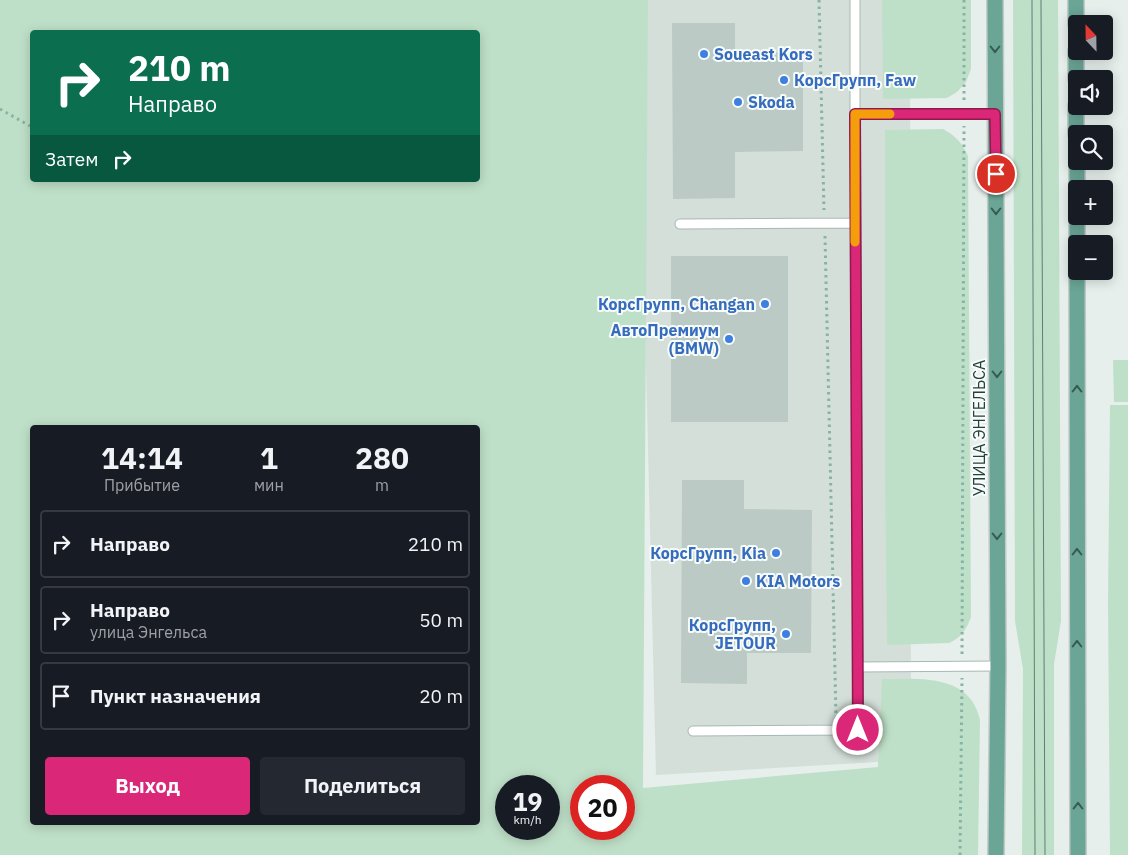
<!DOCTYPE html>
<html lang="ru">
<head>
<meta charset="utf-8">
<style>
	body { margin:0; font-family:"IBM Plex Sans",sans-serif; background:#242831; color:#f1f3f6; height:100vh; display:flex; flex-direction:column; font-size:19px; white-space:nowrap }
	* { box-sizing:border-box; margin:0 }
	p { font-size:16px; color:#9ea1a6 }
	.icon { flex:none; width:28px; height:28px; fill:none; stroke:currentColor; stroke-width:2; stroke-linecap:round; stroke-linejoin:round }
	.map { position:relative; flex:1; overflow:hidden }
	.drawer { position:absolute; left:30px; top:425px; width:450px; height:400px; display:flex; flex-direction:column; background:#171b24; border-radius:5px; box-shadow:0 2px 12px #0003 }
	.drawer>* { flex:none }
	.top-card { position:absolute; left:30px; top:30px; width:450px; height:152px; border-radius:5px; box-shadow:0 2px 12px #0003; background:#0b6e4f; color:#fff; overflow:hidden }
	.needle { width:32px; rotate:338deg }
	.fabs { position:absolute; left:1068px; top:15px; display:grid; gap:10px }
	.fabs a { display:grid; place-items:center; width:45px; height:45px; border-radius:5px; background:#171b24; box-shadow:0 2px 12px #0003; font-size:25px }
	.speed { position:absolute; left:495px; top:775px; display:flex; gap:10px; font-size:25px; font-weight:700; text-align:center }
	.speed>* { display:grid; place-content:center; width:65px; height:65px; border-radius:50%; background:#171b24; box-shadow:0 2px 12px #0003; line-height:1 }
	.speed small { font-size:12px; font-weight:400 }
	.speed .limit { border:8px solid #d22; background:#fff; color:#111 }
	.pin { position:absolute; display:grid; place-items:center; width:42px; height:42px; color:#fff; margin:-21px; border:2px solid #fff; border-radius:50%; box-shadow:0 1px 5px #0007 }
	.me { position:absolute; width:55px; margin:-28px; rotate:0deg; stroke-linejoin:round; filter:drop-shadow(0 0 4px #0008) }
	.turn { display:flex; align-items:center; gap:18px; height:105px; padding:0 15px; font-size:22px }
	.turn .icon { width:65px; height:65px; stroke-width:2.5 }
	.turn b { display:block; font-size:35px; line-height:42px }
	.then { display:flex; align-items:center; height:48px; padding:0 15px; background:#0003; gap:10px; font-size:19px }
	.eta { display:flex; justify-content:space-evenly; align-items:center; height:85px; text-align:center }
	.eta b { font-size:30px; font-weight:700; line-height:35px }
	.button { display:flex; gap:10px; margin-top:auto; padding:10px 15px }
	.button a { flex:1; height:58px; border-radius:5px; background:#db2777; color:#fff; font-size:20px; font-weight:700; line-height:58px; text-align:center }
	.button a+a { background:#242831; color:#f1f3f6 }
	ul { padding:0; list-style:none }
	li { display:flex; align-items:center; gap:15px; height:68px; margin:0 10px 8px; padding:0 5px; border:2px solid #363941; border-radius:5px }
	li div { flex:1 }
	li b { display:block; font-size:19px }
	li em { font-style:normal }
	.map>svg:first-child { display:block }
	.built { fill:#d4dfda }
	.green { fill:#bfe0c8; fill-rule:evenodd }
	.building { fill:#bbcac4 }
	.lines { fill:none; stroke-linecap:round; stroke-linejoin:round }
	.service-casing { stroke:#a8b8b2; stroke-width:11 }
	.primary-casing { stroke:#c2cac8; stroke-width:18 }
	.path { stroke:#86b3a5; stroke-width:3; stroke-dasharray:2.5 4; stroke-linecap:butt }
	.service { stroke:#fff; stroke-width:9 }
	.primary { stroke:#6aa596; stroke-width:15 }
	.tram { stroke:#5f7d75; stroke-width:1 }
	.oneway { stroke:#365b51 }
	.route-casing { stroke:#8e194d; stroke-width:12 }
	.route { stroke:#db2777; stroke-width:9 }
	.slow { stroke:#f59e0b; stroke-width:9 }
	.shop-dot { fill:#3f7fe0; stroke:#f7fbf9; stroke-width:2 }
	.labels { text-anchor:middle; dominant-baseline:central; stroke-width:4; stroke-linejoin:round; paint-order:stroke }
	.shop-label { font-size:16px; font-weight:bold; fill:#366cbe; stroke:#f7fbf9; text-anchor:start }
	.street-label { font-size:16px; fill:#24423a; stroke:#f7fbf9 }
</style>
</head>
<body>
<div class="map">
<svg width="1128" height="855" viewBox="0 0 1128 855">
	<rect width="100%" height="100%" fill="#e6efeb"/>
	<path class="built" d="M 637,0 L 910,0 L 911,760 L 656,775 Z"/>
	<path class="green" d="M 0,0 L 648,0 L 643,788 L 878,767 L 882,679 C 919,679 970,673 980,720 L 978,855 L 0,855 ZM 32,32 L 478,32 L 478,180 L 32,180 ZM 32,428 L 478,428 L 478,822 L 32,822 ZM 549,786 L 549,829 L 506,829 L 506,786 ZM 624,786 L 624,829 L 581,829 L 581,786 Z
		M 882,0 L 971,0 L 971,69 L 966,82 L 957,92 L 947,98 L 883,99 Z
		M 1013,0 L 1058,0 L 1061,621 L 1054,664 L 1054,855 L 1022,855 L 1023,669 L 1015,621 Z
		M 943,129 C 956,136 962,143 968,156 L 971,617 C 966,630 962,637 949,643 L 887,645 L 885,476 L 885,130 Z
		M 1113,360 L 1128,360 L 1128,402 L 1114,402 Z
		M 1110,405 L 1128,405 L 1128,855 L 1110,855 L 1108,603 Z"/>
	<path class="building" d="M 672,23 L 735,23 L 735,53 L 803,52 L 803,151 L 735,152 L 735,198 L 673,199 Z
		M 671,256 L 788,256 L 788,422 L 671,422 Z
		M 682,480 L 744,480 L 744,509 L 812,510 L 811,653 L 747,653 L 747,684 L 681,683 Z"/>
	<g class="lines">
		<g class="service-casing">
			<path id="service" d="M 855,0 L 855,114 L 995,114
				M 855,114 L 858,667 L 998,666
				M 680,224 L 855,223
				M 693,731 L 858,730 L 858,667"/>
		</g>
		<g class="primary-casing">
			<path id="primary" d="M 995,0 L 998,666 L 996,855
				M 1076,0 L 1076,24
				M 1076,51 L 1076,79
				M 1076,106 L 1076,134
				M 1077,161 L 1077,189
				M 1077,216 L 1077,244
				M 1077,271 L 1078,855"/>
		</g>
		<path class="path" d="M 819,0 L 824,210
			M 964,0 L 964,102
			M 0,109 L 30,126
			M 825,236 L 836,717
			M 962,654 L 964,126
			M 960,855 L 962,678"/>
		<use href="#service" class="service"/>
		<use href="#primary" class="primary"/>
		<path class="tram" d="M 1032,0 L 1035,855
			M 1041,0 L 1045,855"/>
	</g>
	<defs><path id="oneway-chevron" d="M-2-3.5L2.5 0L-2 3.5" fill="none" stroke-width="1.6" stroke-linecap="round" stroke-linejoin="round" transform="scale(1.25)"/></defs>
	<g class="oneway">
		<use href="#oneway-chevron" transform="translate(995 49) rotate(90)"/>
		<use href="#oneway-chevron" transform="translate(996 211) rotate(90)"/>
		<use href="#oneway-chevron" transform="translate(997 374) rotate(90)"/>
		<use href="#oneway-chevron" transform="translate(1077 389) rotate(-90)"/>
		<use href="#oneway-chevron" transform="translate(997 536) rotate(90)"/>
		<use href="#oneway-chevron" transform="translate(1077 552) rotate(-90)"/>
		<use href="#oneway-chevron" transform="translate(1077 644) rotate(-90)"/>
		<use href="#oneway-chevron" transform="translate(1078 806) rotate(-90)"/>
	</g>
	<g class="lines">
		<g class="route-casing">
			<path id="route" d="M 858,730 L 855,114 L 995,114 L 996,174"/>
		</g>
		<use href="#route" class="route"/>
		<path class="slow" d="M 855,242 L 855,114 L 890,114"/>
	</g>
	<g class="shop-dot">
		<circle cx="704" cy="54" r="5"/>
		<circle cx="784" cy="80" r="5"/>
		<circle cx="738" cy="102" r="5"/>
		<circle cx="765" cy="304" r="5"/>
		<circle cx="729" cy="339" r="5"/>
		<circle cx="776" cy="553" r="5"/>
		<circle cx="746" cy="581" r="5"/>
		<circle cx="786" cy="634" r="5"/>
	</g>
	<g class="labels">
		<g class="shop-label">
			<text x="714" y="54">Soueast Kors</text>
			<text x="794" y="80">КорсГрупп, Faw</text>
			<text x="748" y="102">Skoda</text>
			<text x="755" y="304" text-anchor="end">КорсГрупп, Changan</text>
			<text x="719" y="330" text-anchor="end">АвтоПремиум<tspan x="719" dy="18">(BMW)</tspan></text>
			<text x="766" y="553" text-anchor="end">КорсГрупп, Kia</text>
			<text x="756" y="581">KIA Motors</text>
			<text x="776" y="625" text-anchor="end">КорсГрупп,<tspan x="776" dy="18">JETOUR</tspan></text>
		</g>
		<g class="street-label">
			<text transform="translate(979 428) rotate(-90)">УЛИЦА ЭНГЕЛЬСА</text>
		</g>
	</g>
</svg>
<div class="fabs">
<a><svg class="needle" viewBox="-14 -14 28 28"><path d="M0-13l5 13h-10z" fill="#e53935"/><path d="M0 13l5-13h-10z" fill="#9ea1a6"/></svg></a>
<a><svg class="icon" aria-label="sound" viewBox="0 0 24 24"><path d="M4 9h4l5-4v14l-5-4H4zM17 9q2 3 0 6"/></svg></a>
<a><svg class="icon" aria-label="search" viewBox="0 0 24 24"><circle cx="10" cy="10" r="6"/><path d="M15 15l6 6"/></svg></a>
<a>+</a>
<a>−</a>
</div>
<div class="speed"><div>19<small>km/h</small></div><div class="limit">20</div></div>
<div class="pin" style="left:996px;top:174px;background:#d93025"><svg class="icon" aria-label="arrive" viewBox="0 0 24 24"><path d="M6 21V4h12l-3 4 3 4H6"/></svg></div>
<svg class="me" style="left:858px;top:730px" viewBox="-20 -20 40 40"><circle r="17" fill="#db2777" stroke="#fff" stroke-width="3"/><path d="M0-11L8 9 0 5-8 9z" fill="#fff"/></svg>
<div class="top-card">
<div class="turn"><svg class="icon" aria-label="right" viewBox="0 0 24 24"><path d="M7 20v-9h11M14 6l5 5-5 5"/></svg><div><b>210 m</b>Направо</div></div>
<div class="then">Затем<svg class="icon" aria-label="right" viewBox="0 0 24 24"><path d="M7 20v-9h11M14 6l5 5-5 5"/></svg></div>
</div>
<section class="drawer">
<div class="eta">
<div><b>14:14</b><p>Прибытие</p></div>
<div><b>1</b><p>мин</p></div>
<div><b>280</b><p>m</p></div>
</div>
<ul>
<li><svg class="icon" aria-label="right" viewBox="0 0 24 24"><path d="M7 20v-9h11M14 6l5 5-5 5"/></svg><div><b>Направо</b></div><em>210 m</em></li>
<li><svg class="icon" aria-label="right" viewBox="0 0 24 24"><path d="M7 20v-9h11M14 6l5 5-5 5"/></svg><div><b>Направо</b><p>улица Энгельса</p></div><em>50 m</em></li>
<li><svg class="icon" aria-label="arrive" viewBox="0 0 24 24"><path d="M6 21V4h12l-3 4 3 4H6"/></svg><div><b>Пункт назначения</b></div><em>20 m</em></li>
</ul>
<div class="button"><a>Выход</a><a>Поделиться</a></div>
</section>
</div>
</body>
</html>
